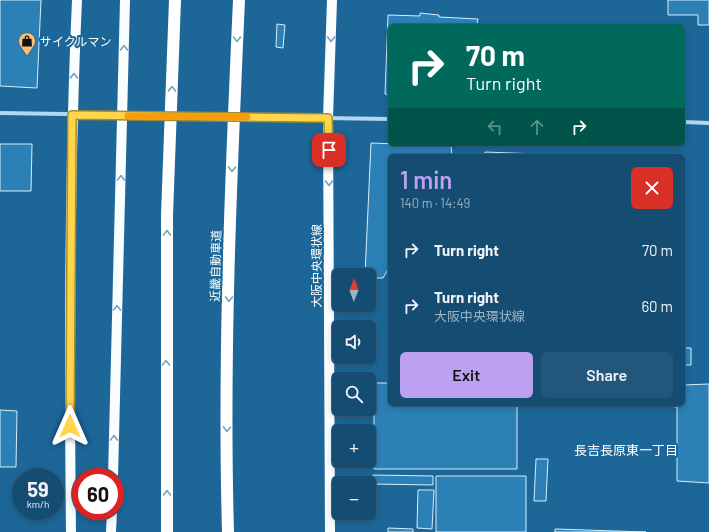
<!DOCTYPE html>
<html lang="en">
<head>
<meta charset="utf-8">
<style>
	body { margin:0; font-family:Barlow,"Noto Sans JP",sans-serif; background:#22567a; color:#f1f3f6; height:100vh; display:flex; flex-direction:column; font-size:15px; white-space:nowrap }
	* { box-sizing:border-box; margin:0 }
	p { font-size:13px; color:#9db4c4 }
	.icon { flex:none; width:22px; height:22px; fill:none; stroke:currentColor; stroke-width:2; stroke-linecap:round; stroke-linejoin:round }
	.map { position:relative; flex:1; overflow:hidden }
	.details { position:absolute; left:388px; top:154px; width:297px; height:252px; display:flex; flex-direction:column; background:#154c72; border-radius:6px; box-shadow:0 2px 6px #0003,0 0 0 1px #346384 }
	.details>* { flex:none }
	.guide { position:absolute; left:388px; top:24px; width:297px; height:122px; border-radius:6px; box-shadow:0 2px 6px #0003,0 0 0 1px #346384; background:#00695c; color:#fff; overflow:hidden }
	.needle { width:26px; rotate:1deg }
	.tools { position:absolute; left:332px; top:268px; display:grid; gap:8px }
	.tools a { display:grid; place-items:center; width:44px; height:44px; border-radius:6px; background:#154c72; box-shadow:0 2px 6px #0003,0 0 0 1px #346384; font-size:20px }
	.speed { position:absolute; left:12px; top:468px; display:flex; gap:8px; font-size:20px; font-weight:700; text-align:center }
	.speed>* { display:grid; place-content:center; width:52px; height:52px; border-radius:50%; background:#154c72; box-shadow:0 2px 6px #0003,0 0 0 1px #346384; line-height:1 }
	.speed small { font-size:10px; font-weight:400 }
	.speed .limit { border:6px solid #d22; background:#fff; color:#111 }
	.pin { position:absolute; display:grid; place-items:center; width:34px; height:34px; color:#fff; margin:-17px; border-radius:8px; box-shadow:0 2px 6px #0006 }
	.me { position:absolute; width:44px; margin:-22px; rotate:0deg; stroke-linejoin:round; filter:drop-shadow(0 0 3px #0008) }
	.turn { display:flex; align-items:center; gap:14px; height:84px; padding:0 12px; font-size:18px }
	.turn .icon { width:52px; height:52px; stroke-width:2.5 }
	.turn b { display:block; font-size:28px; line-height:34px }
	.lanes { display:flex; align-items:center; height:38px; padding:0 12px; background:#0003; justify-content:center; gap:20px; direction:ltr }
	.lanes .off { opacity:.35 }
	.round { display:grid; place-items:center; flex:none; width:42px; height:42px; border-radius:6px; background:#22567a }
	.head { display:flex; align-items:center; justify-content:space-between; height:68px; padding:0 12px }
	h1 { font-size:24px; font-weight:600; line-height:30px; color:#bca0f2 }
	.action { display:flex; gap:8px; margin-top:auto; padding:8px 12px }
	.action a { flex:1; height:46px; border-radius:6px; background:#bca0f2; color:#111; font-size:16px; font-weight:600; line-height:46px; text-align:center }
	.action a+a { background:#22567a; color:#f1f3f6 }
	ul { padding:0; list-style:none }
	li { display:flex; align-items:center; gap:12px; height:56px; padding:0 12px }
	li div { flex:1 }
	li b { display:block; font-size:15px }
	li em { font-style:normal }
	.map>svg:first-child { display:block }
	.building { fill:#2b80b6; stroke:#d8eefb }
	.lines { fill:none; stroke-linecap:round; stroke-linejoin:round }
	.street { stroke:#b1d8f0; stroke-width:4 }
	.primary { stroke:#fafdff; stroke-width:10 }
	.primary-bridge { stroke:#fafdff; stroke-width:10 }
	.highway-bridge { stroke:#fff; stroke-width:12 }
	.oneway { stroke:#77a3c1 }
	.oneway2 { stroke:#75a2c1 }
	.route-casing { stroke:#a68a30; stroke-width:10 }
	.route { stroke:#ffd54a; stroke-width:7 }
	.slow { stroke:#f59e0b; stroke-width:7 }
	.labels { text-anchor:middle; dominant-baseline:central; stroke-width:4; stroke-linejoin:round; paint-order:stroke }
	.poi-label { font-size:12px; fill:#fff; stroke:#1c6698; text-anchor:start }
	.street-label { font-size:12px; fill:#fff; stroke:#1c6698 }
	.neighbourhood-label { font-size:13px; fill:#fff; stroke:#1c6698 }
</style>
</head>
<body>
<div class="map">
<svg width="709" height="532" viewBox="0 0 709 532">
	<rect width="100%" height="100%" fill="#1c6698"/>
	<path class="building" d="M 0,0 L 41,0 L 37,88 L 0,86 Z
		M 668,0 L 709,0 L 709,25 L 698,25 L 698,15 L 668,15 Z
		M 420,13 L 439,15 L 439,17 L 478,19 L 477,26 L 390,26 L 390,95 L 385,94 L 388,15 L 420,16 Z
		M 277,24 L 285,25 L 283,48 L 276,47 Z
		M 371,143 L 451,146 L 452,156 L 390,156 L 390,266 L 383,278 L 369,278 L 369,275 L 365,275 Z
		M 0,144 L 32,144 L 31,191 L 0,191 Z
		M 485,152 L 538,154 L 538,156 L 484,156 Z
		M 683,348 L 691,348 L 691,365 L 683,365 Z
		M 374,383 L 390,383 L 390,404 L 517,404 L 517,469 L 374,469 Z
		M 709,384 L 709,483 L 677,481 L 677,407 L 666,406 L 666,404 L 683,404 L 683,385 Z
		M 0,410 L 17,411 L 16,467 L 0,467 Z
		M 536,459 L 548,459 L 546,501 L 534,501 Z
		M 373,475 L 433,476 L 433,485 L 372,484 Z
		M 436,476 L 526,476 L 526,532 L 436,532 Z
		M 418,490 L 434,490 L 432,529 L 417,528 Z
		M 388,528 L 413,529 L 413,532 L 388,532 Z
		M 555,529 L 646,532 L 555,532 Z"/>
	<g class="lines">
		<path class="street" d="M 0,113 L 390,119
			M 683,122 L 709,123"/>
		<path class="primary" d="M 71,532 C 69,355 69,177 77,0
			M 111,532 L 112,511
			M 330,532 L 328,118 L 332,0"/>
		<path class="primary-bridge" d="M 113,477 L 125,0"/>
		<path class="highway-bridge" d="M 167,532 L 167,215 L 175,0
			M 228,532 C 223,355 231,177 239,0"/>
	</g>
	<defs><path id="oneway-chevron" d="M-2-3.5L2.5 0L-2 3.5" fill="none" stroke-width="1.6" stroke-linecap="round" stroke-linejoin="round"/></defs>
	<g class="oneway">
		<use href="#oneway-chevron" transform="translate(237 39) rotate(92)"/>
		<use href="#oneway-chevron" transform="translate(172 89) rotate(-88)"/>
		<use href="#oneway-chevron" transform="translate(232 169) rotate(92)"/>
		<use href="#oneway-chevron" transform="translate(167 233) rotate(-90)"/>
		<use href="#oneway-chevron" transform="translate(229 299) rotate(91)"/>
		<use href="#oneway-chevron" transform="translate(166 363) rotate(-90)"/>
		<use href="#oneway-chevron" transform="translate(227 429) rotate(91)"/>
		<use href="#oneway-chevron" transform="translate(167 493) rotate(-91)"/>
	</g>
	<g class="oneway2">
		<use href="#oneway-chevron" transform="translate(331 39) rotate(92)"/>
		<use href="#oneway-chevron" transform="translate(124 48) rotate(-89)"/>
		<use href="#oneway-chevron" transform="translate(74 76) rotate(-88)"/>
		<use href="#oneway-chevron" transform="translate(121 178) rotate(-89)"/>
		<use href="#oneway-chevron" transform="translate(329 183) rotate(90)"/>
		<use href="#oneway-chevron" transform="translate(117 308) rotate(-89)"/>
		<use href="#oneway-chevron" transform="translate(114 438) rotate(-89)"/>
	</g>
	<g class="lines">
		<g class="route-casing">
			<path id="route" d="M 70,426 L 72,115 L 328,118 L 329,150"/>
		</g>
		<use href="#route" class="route"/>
		<path class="slow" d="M 128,116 L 247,117"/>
	</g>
	<defs>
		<g id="shop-pin" transform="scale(0.9)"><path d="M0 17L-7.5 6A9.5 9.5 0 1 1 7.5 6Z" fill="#ffbe70" stroke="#1c6698"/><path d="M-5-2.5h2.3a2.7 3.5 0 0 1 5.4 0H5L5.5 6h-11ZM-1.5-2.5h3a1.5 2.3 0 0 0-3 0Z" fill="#111"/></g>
	</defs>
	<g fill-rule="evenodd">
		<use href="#shop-pin" x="27" y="41"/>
	</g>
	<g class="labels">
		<g class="poi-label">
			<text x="40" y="41">サイクルマン</text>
		</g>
		<g class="street-label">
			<text transform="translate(215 266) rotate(-89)">近畿自動車道</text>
			<text transform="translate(316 266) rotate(-90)">大阪中央環状線</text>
		</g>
		<g class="neighbourhood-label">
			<text x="626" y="450">長吉長原東一丁目</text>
		</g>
	</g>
</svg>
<div class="tools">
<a><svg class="needle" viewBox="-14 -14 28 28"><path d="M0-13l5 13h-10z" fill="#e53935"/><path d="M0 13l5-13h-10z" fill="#9db4c4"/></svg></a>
<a><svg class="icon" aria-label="sound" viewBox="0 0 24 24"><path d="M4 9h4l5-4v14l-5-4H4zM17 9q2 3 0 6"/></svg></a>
<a><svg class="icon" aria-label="search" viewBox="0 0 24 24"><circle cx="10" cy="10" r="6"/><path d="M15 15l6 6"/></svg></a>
<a>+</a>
<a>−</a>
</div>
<div class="speed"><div>59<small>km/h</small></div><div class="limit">60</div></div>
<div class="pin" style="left:329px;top:150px;background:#d93025"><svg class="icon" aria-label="arrive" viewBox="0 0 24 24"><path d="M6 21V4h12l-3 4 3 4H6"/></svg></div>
<svg class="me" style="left:70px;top:426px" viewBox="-20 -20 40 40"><path d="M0-17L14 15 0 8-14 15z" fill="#ffd54a" stroke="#fff" stroke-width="4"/></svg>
<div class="guide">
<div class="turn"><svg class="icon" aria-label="right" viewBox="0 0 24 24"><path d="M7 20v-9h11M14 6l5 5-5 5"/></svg><div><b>70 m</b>Turn right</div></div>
<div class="lanes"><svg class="icon off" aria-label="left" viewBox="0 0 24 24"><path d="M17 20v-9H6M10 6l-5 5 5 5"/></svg><svg class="icon off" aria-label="ahead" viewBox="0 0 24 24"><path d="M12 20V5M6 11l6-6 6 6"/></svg><svg class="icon" aria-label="right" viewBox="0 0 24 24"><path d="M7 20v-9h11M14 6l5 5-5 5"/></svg></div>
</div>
<section class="details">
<div class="head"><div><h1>1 min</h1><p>140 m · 14:49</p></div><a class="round" style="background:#d93025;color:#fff"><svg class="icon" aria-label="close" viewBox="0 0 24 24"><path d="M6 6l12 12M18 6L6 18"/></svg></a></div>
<ul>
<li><svg class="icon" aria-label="right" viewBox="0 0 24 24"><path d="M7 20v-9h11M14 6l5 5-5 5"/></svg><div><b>Turn right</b></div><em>70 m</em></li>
<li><svg class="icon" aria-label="right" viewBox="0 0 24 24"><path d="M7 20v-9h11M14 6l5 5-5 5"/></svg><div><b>Turn right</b><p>大阪中央環状線</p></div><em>60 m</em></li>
</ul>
<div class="action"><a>Exit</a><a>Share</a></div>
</section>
</div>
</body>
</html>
